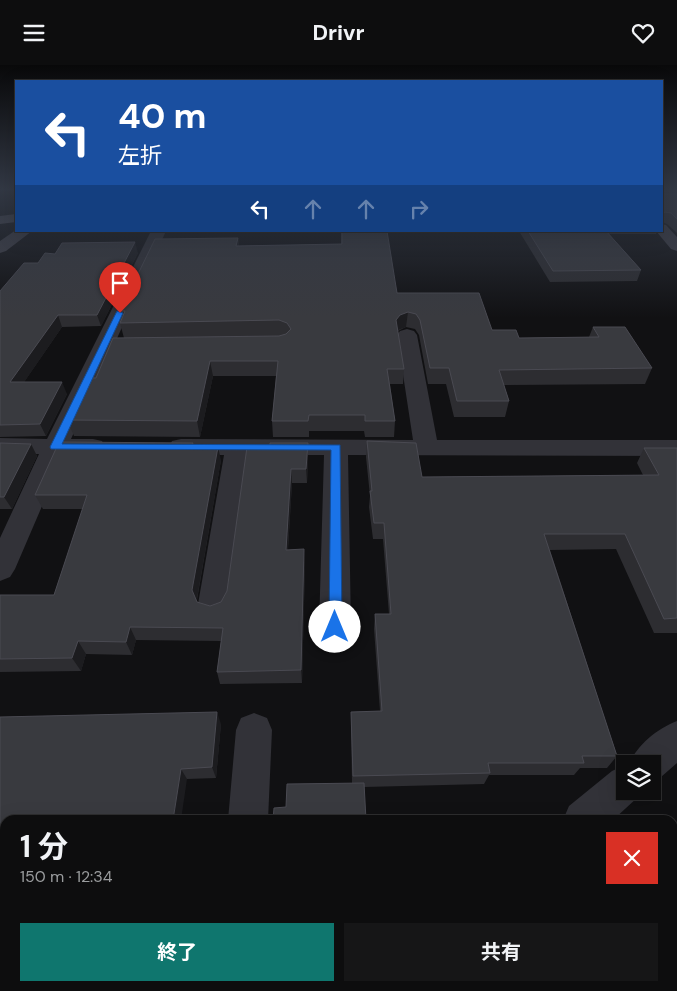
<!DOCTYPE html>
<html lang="ja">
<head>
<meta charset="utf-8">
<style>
	body { margin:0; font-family:"DM Sans","Noto Sans JP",sans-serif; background:#161617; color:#f1f3f6; height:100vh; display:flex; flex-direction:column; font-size:19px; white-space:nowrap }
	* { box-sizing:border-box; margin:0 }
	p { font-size:16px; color:#9a9c9e }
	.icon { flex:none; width:28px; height:28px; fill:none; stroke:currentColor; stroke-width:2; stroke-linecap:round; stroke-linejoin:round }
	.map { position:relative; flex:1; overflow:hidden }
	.drawer { position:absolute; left:0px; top:750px; width:678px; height:176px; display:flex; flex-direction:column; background:#0d0d0e; border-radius:15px 15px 0 0; box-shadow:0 5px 20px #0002,0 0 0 1px #2d2d2e }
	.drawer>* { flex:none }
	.banner { position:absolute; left:15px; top:15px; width:648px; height:152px; border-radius:0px; box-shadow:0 5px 20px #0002,0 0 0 1px #2d2d2e; background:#1a4fa0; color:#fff; overflow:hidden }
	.buttons { position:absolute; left:616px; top:690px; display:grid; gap:10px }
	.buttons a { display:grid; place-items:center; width:45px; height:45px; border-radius:0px; background:#0d0d0e; box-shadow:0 5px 20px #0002,0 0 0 1px #2d2d2e; font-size:25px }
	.pin { position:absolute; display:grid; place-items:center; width:42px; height:42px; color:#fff; margin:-51px -21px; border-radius:50% 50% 50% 0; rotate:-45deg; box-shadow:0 0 5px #0007 }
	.pin .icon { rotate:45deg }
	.me { position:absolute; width:55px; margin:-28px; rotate:0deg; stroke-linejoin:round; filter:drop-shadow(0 0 4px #0008) }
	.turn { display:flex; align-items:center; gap:18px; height:105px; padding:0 20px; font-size:22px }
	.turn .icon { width:65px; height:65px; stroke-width:2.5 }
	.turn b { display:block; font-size:35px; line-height:42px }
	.lanes { display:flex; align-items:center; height:48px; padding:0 20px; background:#0003; justify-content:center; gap:25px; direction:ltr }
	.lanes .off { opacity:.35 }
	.round { display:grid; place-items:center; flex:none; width:52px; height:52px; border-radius:0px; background:#161617 }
	.overview { display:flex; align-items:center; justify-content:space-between; height:85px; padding:0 20px }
	h1 { font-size:30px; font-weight:700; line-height:38px }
	.action { display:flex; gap:10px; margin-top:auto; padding:10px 20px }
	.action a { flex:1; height:58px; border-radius:0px; background:#0f766e; color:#fff; font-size:20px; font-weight:700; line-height:58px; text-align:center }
	.action a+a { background:#161617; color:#f1f3f6 }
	header { display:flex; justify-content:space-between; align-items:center; height:65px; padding:0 20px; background:#0d0d0e; font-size:22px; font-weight:700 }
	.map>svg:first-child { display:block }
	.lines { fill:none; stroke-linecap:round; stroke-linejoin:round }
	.street { fill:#323238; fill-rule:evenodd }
	.secondary { fill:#404048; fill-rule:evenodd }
	.primary { fill:#4e4e57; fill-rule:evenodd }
	.wall { fill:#2d2d31 }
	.shaded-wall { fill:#1c1c1f }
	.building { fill:#393a3f; stroke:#4a4a52 }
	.route { fill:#1a73e8; stroke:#114b97 }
</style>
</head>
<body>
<header><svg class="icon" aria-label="menu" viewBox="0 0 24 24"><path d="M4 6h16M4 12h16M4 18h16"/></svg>Drivr<svg class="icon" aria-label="heart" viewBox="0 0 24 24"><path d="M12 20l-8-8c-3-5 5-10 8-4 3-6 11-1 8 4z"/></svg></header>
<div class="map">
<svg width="677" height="926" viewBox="0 0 677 926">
	<rect width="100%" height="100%" fill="#111113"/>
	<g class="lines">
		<path class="street" d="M 151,166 L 166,166 L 71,374 L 93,374 L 102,376 L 105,382 L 102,388 L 93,390 L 64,390 L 15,504 L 10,512 L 0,516 L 0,473 L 39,389 L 0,389 L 0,373 L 47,374 Z
			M 407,264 L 414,266 L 417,270 L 437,375 L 677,375 L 677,391 L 348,390 L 351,562 L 346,572 L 335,576 L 324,572 L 319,562 L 324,390 L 248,390 L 228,539 L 224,548 L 213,552 L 202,548 L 198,539 L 224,390 L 181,390 L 172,388 L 169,382 L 172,376 L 181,374 L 413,375 L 397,270 L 400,266 Z
			M 254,648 L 267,653 L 272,665 L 268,755 L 228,755 L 236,665 L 241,653 Z
			M 677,656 L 677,698 L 661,712 L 652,716 L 652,699 L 629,699 C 638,679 657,664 677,656 Z
			M 625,700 L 625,726 L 641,726 L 638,732 L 613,755 L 563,755 L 569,741 L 612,706 Z
			M 215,921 L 261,921 L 261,926 L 215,926 Z
			M 363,921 L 413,921 L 411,926 L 361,926 Z"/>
		<path class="secondary" d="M 661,159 L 666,160 L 677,172 L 677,186 L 671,184 L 656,166 L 661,166 Z
			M 16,165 L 32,166 L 6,186 L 0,188 L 0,176 Z"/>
		<path class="primary" d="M 16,149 L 16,157 L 0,159 L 0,151 Z"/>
	</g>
	<path class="wall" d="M 661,123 L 677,123 L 677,129 L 663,129 L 677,129 L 677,168 L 667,159 L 662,157 L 661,159 Z
		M 341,166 L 397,228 L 492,265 L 519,273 L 589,272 L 593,262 L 652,303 L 645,319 L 504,320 L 509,336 L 505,352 L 454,352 L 446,319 L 428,319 L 419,270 L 415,264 L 406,262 L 398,266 L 404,304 L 403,319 L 390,319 L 395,356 L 394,372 L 365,372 L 364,366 L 309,366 L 309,372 L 273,372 L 272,356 L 276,311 L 213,311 L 200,372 L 74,371 L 67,355 L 124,273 L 120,258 L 122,253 L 120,246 L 238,173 L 239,181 L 341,179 Z
		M 519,166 L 657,166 L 656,169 L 609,169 L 641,205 L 637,216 L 550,217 Z
		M 138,188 L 101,261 L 62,262 L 24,317 L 67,329 L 46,371 L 0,372 L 0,226 Z
		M 367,376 L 422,412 L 643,410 L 637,398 L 644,383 L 677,383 L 677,568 L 654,568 L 616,484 L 550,485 L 617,691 L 607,703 L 580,703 L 574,710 L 489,710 L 484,719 L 364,722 L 352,718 L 351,660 L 351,647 L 380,646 L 374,564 L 375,549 L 389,549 L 383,474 L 373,474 L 369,442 L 370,431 L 366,392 Z
		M 0,378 L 31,379 L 37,391 L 12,444 L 0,444 Z
		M 193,378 L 193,381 L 221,395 L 197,535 L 197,537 L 210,541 L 221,537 L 227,526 L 270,382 L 308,378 L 308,392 L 307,418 L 292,418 L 288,485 L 305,498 L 302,618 L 220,619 L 217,607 L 221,576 L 136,575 L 132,590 L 86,589 L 81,606 L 0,607 L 0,530 L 54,530 L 83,444 L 43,444 L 35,430 Z
		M 0,652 L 221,659 L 216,713 L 187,714 L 5,755 L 5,843 L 0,843 Z
		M 672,778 L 677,779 L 677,864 L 672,864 Z
		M 490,921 L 533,921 L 550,926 L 490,926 Z"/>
	<path class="shaded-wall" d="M 238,173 L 240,187 L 236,181 Z
		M 135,177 L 138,188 L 101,261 L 97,250 Z
		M 408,247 L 406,262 L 398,265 L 395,270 L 396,255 L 400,250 Z
		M 58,250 L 62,262 L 16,329 L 10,317 Z
		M 210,296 L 213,311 L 200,372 L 197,356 Z
		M 62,317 L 67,329 L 46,371 L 40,359 Z
		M 308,378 L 308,392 L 307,418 L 306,404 Z
		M 31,379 L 37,391 L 12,444 L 4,432 Z
		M 218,382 L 221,395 L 196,539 L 192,525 Z
		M 291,404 L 292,418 L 287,498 L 286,485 Z
		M 304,484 L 305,498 L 302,618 L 301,605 Z
		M 130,562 L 136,575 L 132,590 L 126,577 Z
		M 78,576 L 86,589 L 81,606 L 72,593 Z
		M 217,647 L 221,659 L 216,713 L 212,702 Z
		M 181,704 L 187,714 L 181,755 L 173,755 Z
		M 187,921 L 194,921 L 194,926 L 187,926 Z"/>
	<path class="building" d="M 661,123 L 663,123 L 663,129 L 677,129 L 677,154 L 671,148 L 665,147 L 663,149 L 663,154 L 661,154 Z
		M 342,166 L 387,166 L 397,228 L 479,228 L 492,265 L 516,265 L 519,273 L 599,272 L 593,262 L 625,262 L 652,303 L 499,305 L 509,336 L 457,336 L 449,303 L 430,303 L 420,255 L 416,249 L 408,247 L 400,250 L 396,255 L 404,304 L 387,304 L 395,356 L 365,356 L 365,350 L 309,350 L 308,356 L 272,356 L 278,296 L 210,296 L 197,356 L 67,355 L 88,313 L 96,313 L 113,273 L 279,271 L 286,269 L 291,264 L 287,258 L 279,255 L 120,258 L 125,246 L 120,246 L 155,174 L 238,173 L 236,181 L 342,179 Z
		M 528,166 L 606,166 L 641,205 L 553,206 Z
		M 135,177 L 97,250 L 58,250 L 10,317 L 62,317 L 40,359 L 0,360 L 0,226 L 24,198 L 38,198 L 45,188 L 55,189 L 62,178 Z
		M 367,376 L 416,378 L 422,412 L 659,410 L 644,383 L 677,383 L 677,553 L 664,554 L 625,469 L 544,469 L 617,691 L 582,691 L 584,698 L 488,698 L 490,708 L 353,711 L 351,647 L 382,646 L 375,549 L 391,549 L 384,458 L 374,458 L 370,426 L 372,426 Z
		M 59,377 L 193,378 L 192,381 L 218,382 L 192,525 L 197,537 L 210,541 L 221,537 L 227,526 L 247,382 L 270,382 L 270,378 L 308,378 L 306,404 L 291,404 L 286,485 L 304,484 L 301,605 L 217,607 L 223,563 L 130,562 L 126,577 L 78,576 L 72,593 L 0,594 L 0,530 L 54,530 L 87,430 L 35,430 Z
		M 0,378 L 31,379 L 4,432 L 0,432 Z
		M 217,647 L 212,702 L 181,704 L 173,755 L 5,755 L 5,835 L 0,835 L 0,652 Z
		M 364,718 L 366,755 L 273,755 L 274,743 L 286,742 L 287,719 Z
		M 672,778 L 677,779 L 677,856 L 672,856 Z
		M 0,912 L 5,912 L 5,921 L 187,921 L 187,926 L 0,926 Z
		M 497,921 L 533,921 L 550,926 L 496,926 Z"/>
	<linearGradient id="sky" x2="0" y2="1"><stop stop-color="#09090a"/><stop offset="0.49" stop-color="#323844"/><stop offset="1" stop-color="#323844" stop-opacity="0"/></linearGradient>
	<rect width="677" height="253" fill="url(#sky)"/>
	<path class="route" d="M 117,246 L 123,248 L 62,379 L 340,380 L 342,562 L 340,565 L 335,567 L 331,565 L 329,562 L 331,385 L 51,384 L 50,382 Z"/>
</svg>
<div class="buttons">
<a><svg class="icon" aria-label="layers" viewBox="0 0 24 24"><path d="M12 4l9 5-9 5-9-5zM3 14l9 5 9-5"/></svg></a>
</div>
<div class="pin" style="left:120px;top:248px;background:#d93025"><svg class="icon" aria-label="arrive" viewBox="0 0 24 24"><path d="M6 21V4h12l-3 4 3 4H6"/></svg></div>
<svg class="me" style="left:335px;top:562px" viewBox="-20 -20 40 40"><circle r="19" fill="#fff"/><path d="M0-13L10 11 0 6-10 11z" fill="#1a73e8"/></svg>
<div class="banner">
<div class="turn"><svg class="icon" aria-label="left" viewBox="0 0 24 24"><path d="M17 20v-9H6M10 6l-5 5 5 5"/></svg><div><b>40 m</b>左折</div></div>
<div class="lanes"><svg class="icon" aria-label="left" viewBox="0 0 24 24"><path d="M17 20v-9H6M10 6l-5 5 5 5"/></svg><svg class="icon off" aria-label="ahead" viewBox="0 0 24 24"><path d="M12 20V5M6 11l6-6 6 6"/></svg><svg class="icon off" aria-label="ahead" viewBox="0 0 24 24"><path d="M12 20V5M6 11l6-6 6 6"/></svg><svg class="icon off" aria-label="right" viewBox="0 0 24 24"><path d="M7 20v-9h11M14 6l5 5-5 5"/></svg></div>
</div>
<section class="drawer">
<div class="overview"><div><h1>1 分</h1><p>150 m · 12:34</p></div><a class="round" style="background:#d93025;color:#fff"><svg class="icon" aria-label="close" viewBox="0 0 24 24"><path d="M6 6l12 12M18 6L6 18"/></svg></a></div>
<div class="action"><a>終了</a><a>共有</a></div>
</section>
</div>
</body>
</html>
